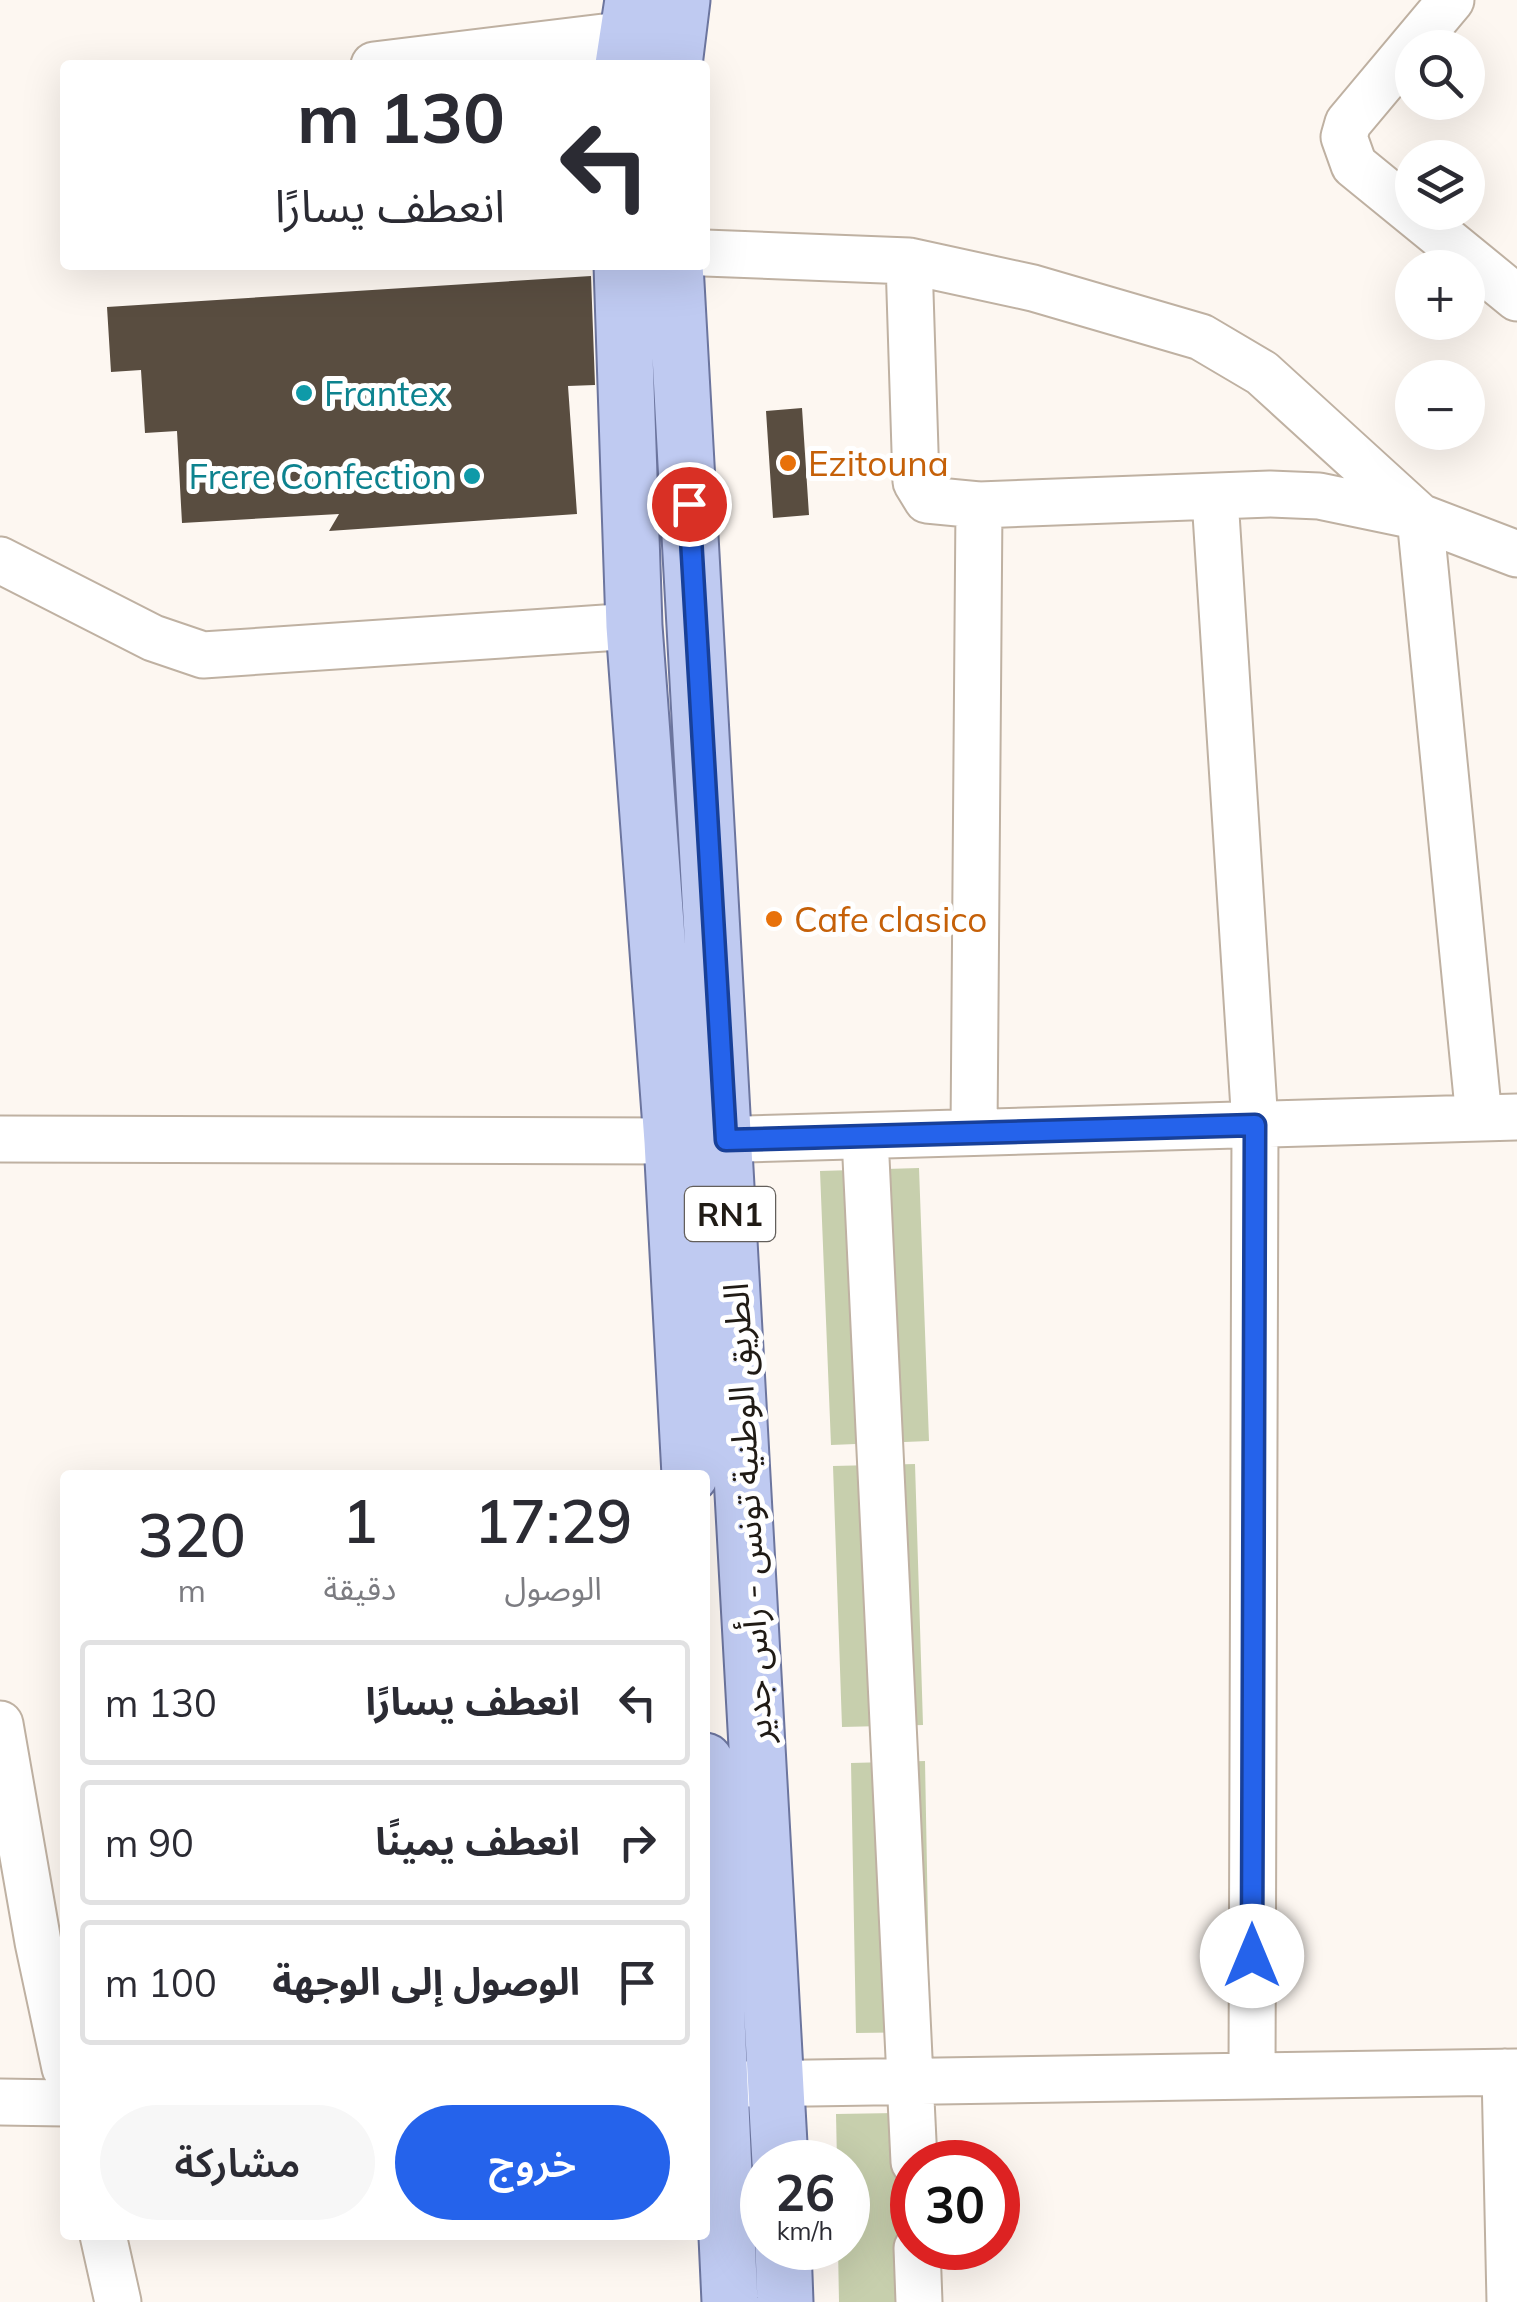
<!DOCTYPE html>
<html lang="ar">
<head>
<meta charset="utf-8">
<style>
	body { margin:0; font-family:Mulish,"Noto Sans Arabic",sans-serif; background:#f7f7f7; color:#2b2b33; direction:rtl; height:100vh; display:flex; flex-direction:column; font-size:38px; white-space:nowrap }
	* { box-sizing:border-box; margin:0 }
	p { font-size:32px; color:#7c7c81 }
	.icon { flex:none; width:55px; height:55px; fill:none; stroke:currentColor; stroke-width:2; stroke-linecap:round; stroke-linejoin:round }
	.map { position:relative; flex:1; overflow:hidden; direction:ltr }
	.drawer { position:absolute; left:60px; top:1470px; width:650px; height:770px; display:flex; flex-direction:column; background:#fff; border-radius:10px; box-shadow:0 10px 40px #0002; direction:rtl }
	.drawer>* { flex:none }
	.hud { position:absolute; left:60px; top:60px; width:650px; height:210px; border-radius:10px; box-shadow:0 10px 40px #0002; direction:rtl; background:#fff; color:#2b2b33; overflow:hidden }
	.fabs { position:absolute; left:1395px; top:30px; display:grid; gap:20px }
	.fabs a { display:grid; place-items:center; width:90px; height:90px; border-radius:50%; background:#fff; box-shadow:0 10px 40px #0002; font-size:50px }
	.speed { position:absolute; left:740px; top:2140px; display:flex; gap:20px; font-size:50px; font-weight:700; text-align:center }
	.speed>* { display:grid; place-content:center; width:130px; height:130px; border-radius:50%; background:#fff; box-shadow:0 10px 40px #0002; line-height:1 }
	.speed small { font-size:25px; font-weight:400 }
	.speed .limit { border:15px solid #d22; background:#fff; color:#111 }
	.pin { position:absolute; display:grid; place-items:center; width:85px; height:85px; color:#fff; margin:-42px; border:5px solid #fff; border-radius:50%; box-shadow:0 2px 10px #0007 }
	.me { position:absolute; width:110px; margin:-55px; rotate:0deg; stroke-linejoin:round; filter:drop-shadow(0 0 8px #0008) }
	.turn { display:flex; align-items:center; gap:35px; height:210px; padding:0 40px; font-size:45px }
	.turn .icon { width:130px; height:130px; stroke-width:2.5 }
	.turn b { display:block; font-size:70px; line-height:85px }
	.eta { display:flex; justify-content:space-evenly; align-items:center; height:170px; text-align:center }
	.eta b { font-size:60px; font-weight:600; line-height:70px }
	.primary-button { display:flex; gap:20px; margin-top:auto; padding:20px 40px }
	.primary-button a { flex:1; height:115px; border-radius:60px; background:#2563eb; color:#fff; font-size:40px; font-weight:600; line-height:115px; text-align:center }
	.primary-button a+a { background:#f7f7f7; color:#2b2b33 }
	ul { padding:0; list-style:none }
	li { display:flex; align-items:center; gap:30px; height:125px; margin:0 20px 15px; padding:0 20px; border:5px solid #e1e1e2; border-radius:10px }
	li div { flex:1 }
	li b { display:block; font-size:38px }
	li em { font-style:normal }
	.map>svg:first-child { display:block }
	.green { fill:#c7cfad }
	.building { fill:#594d40 }
	.lines { fill:none; stroke-linecap:round; stroke-linejoin:round }
	.street-casing { stroke:#bfb1a2; stroke-width:49 }
	.primary-casing { stroke:#6c759e; stroke-width:59 }
	.street { stroke:#fff; stroke-width:45 }
	.primary { stroke:#bfcaf1; stroke-width:55 }
	.route-casing { stroke:#184099; stroke-width:25 }
	.route { stroke:#2563eb; stroke-width:18 }
	.culture-dot { fill:#0f9aa8; stroke:#fff; stroke-width:4 }
	.food-dot { fill:#e8710a; stroke:#fff; stroke-width:4 }
	.labels { text-anchor:middle; dominant-baseline:central; stroke-width:10; stroke-linejoin:round; paint-order:stroke }
	.shield { fill:#fff; stroke:#635f5b; stroke-width:2.5 }
	.shield-label { font-size:32px; font-weight:bold; fill:#201b15 }
	.culture-label { font-size:35px; fill:#0d838f; stroke:#fff; text-anchor:start }
	.food-label { font-size:35px; fill:#c56008; stroke:#fff; text-anchor:start }
	.street-label { font-size:35px; fill:#201b15; stroke:#fff }
</style>
</head>
<body>
<div class="map">
<svg width="1517" height="2302" viewBox="0 0 1517 2302">
	<rect width="100%" height="100%" fill="#fdf7f1"/>
	<path class="green" d="M 919,1168 L 929,1441 L 831,1445 L 820,1171 Z
		M 915,1464 L 923,1725 L 842,1727 L 833,1466 Z
		M 925,1761 L 930,2032 L 856,2033 L 851,1763 Z
		M 896,2113 L 898,2302 L 839,2302 L 838,2248 L 848,2248 L 848,2162 L 837,2162 L 836,2114 Z"/>
	<path class="building" d="M 591,276 L 595,385 L 568,386 L 577,514 L 329,531 L 339,514 L 182,523 L 177,431 L 145,433 L 141,370 L 111,372 L 107,307 Z
		M 802,408 L 809,515 L 773,518 L 766,411 Z"/>
	<g class="lines">
		<g class="street-casing">
			<path id="street" d="M 1451,0 L 1348,123 L 1344,137 L 1354,165 L 1517,298
				M 374,65 L 628,34
				M 705,253 L 909,261 L 1033,288 L 1201,337 L 1262,373 L 1420,517 L 1517,554
				M 909,261 L 916,482 L 927,500 L 979,505 L 1270,494 L 1319,496 L 1420,517 L 1479,1118
				M 1215,498 L 1255,1125 L 1252,2075
				M 0,560 L 153,638 L 203,655 L 634,626
				M 974,1132 L 979,505
				M 865,1137 L 914,2162
				M 0,1139 L 672,1141 L 1517,1117
				M 0,1724 L 38,1942 L 65,2068
				M 1505,2072 L 1510,2302
				M 744,2084 L 1517,2072
				M 0,2102 L 65,2103
				M 103,2235 L 118,2302
				M 917,2248 L 919,2302"/>
		</g>
		<g class="primary-casing">
			<path id="primary" d="M 623,65 L 633,0
				M 674,65 L 682,0
				M 622,265 L 634,626 L 672,1141 L 690,1475
				M 675,265 L 780,2162
				M 705,1761 L 730,2302
				M 783,2248 L 785,2302"/>
		</g>
		<use href="#street" class="street"/>
		<use href="#primary" class="primary"/>
	</g>
	<g class="lines">
		<g class="route-casing">
			<path id="route" d="M 689,504 L 726,1140 L 1255,1125 L 1252,1956"/>
		</g>
		<use href="#route" class="route"/>
	</g>
	<g class="culture-dot">
		<circle cx="304" cy="393" r="10"/>
		<circle cx="472" cy="476" r="10"/>
	</g>
	<g class="food-dot">
		<circle cx="788" cy="463" r="10"/>
		<circle cx="774" cy="919" r="10"/>
	</g>
	<g class="labels">
		<rect class="shield" x="685" y="1187" width="90" height="54" rx="8"/>
		<g class="shield-label">
			<text x="730" y="1214">RN1</text>
		</g>
		<g class="culture-label">
			<text x="324" y="393">Frantex</text>
			<text x="452" y="476" text-anchor="end">Frere Confection</text>
		</g>
		<g class="food-label">
			<text x="808" y="463">Ezitouna</text>
			<text x="794" y="919">Cafe clasico</text>
		</g>
		<g class="street-label">
			<text transform="translate(747 1513) rotate(-93)">الطريق الوطنية تونس - رأس جدير</text>
		</g>
	</g>
</svg>
<div class="fabs">
<a><svg class="icon" aria-label="search" viewBox="0 0 24 24"><circle cx="10" cy="10" r="6"/><path d="M15 15l6 6"/></svg></a>
<a><svg class="icon" aria-label="layers" viewBox="0 0 24 24"><path d="M12 4l9 5-9 5-9-5zM3 14l9 5 9-5"/></svg></a>
<a>+</a>
<a>−</a>
</div>
<div class="speed"><div>26<small>km/h</small></div><div class="limit">30</div></div>
<div class="pin" style="left:689px;top:504px;background:#d93025"><svg class="icon" aria-label="arrive" viewBox="0 0 24 24"><path d="M6 21V4h12l-3 4 3 4H6"/></svg></div>
<svg class="me" style="left:1252px;top:1956px" viewBox="-20 -20 40 40"><circle r="19" fill="#fff"/><path d="M0-13L10 11 0 6-10 11z" fill="#2563eb"/></svg>
<div class="hud">
<div class="turn"><svg class="icon" aria-label="left" viewBox="0 0 24 24"><path d="M17 20v-9H6M10 6l-5 5 5 5"/></svg><div><b>130 m</b>انعطف يسارًا</div></div>
</div>
<section class="drawer">
<div class="eta">
<div><b>17:29</b><p>الوصول</p></div>
<div><b>1</b><p>دقيقة</p></div>
<div><b>320</b><p>m</p></div>
</div>
<ul>
<li><svg class="icon" aria-label="left" viewBox="0 0 24 24"><path d="M17 20v-9H6M10 6l-5 5 5 5"/></svg><div><b>انعطف يسارًا</b></div><em>130 m</em></li>
<li><svg class="icon" aria-label="right" viewBox="0 0 24 24"><path d="M7 20v-9h11M14 6l5 5-5 5"/></svg><div><b>انعطف يمينًا</b></div><em>90 m</em></li>
<li><svg class="icon" aria-label="arrive" viewBox="0 0 24 24"><path d="M6 21V4h12l-3 4 3 4H6"/></svg><div><b>الوصول إلى الوجهة</b></div><em>100 m</em></li>
</ul>
<div class="primary-button"><a>خروج</a><a>مشاركة</a></div>
</section>
</div>
</body>
</html>
